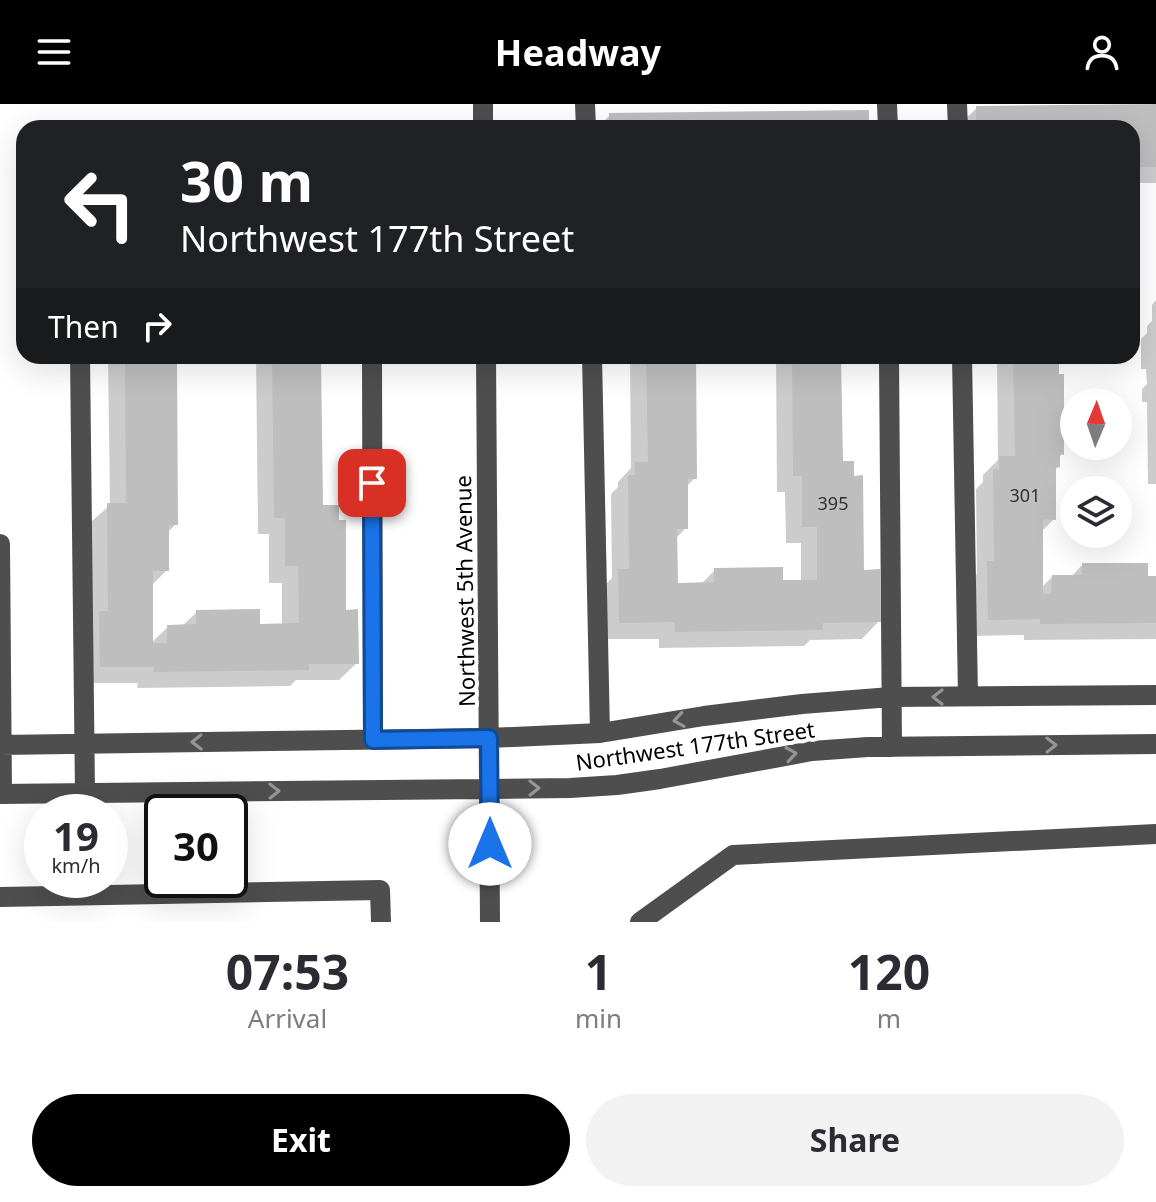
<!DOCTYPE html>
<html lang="en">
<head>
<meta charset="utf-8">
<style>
	body { margin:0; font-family:"Noto Sans",sans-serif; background:#f2f2f3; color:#2b2b33; height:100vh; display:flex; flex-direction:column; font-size:30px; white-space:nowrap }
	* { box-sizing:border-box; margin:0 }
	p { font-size:26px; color:#7c7c81 }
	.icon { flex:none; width:44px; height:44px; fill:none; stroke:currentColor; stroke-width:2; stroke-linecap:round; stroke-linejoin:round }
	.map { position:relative; height:818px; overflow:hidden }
	.sheet { display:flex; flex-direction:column; background:#fff; flex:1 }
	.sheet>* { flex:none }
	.banner { position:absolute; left:16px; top:16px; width:1124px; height:244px; border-radius:24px; box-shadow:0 8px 32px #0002; background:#202124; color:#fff; overflow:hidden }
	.needle { width:52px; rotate:2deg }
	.fabs { position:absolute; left:1060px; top:284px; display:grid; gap:16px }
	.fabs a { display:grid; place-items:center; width:72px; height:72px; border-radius:50%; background:#fff; box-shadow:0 8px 32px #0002; font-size:40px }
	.speed { position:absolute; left:24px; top:690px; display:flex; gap:16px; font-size:40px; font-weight:700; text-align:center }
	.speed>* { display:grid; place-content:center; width:104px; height:104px; border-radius:50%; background:#fff; box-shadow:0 8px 32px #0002; line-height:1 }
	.speed small { font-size:20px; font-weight:400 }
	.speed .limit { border:4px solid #111; border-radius:12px; background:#fff; color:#111 }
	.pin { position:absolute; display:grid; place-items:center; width:68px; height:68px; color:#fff; margin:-34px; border-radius:16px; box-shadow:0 4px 12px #0006 }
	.me { position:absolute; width:88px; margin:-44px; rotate:0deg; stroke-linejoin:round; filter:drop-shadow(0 0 6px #0008) }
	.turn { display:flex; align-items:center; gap:28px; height:168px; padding:0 32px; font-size:36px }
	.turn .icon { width:104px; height:104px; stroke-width:2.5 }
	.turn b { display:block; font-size:56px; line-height:68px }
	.then { display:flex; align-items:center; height:76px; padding:0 32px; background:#0003; gap:16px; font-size:30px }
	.eta { display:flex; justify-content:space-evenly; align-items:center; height:136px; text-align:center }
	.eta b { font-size:48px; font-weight:700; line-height:56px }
	.primary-button { display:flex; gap:16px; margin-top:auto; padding:16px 32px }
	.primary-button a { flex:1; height:92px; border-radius:48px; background:#000; color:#fff; font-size:32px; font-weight:700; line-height:92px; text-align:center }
	.primary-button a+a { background:#f2f2f3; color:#2b2b33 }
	header { display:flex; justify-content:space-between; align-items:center; height:104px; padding:0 32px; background:#000; color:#fff; font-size:36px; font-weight:700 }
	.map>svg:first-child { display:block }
	.shadow { fill:#0003 }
	.building { fill:#bebebe }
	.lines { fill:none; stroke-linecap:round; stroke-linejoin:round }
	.minor { stroke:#4e4e4e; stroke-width:20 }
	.oneway { stroke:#959595 }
	.route-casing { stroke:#114b97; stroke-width:20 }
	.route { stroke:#1a73e8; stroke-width:14 }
	.labels { text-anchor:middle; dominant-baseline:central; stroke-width:8; stroke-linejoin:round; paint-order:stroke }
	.number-label { font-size:18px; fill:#303030 }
	.street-label { font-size:22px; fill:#000; stroke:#fff }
</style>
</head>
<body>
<header><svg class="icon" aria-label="menu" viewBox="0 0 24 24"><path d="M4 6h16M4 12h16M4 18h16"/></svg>Headway<svg class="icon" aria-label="person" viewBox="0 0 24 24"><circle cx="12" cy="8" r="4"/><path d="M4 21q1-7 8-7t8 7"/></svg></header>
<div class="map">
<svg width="1156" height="818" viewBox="0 0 1156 818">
	<rect width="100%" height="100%" fill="#fff"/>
	<path class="shadow" d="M 1156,2 L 1156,79 L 1132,79 L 1132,24 L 959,24 L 959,21 L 977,4 Z
		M 610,11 L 867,24 L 597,24 Z
		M 342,23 L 342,24 L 184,24 Z
		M 1156,196 L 1156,380 L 1148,380 L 1147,298 L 1142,298 L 1142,285 L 1147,280 L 1146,265 L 1141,265 L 1141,235 L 1147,229 L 1147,222 L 1152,217 L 1152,201 Z
		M 91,252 L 175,252 L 176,420 L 167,429 L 167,466 L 151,482 L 151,539 L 168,523 L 182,522 L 197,508 L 258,522 L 282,522 L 282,479 L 269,479 L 269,430 L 258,430 L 256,252 L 320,252 L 321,403 L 357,559 L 339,576 L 296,576 L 290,582 L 137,584 L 138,579 L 83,579 L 91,418 L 110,401 L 108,253 L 91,254 Z
		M 630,252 L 694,252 L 695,374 L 686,383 L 686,424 L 675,435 L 676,481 L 701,480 L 715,466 L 781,478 L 801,478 L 801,439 L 786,439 L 785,388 L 777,388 L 776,252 L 839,252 L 841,359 L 862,468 L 879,517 L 862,535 L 810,536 L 804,542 L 659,544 L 659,535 L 603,535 L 602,484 L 612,474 L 611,390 L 618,383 L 618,378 L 631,364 Z
		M 997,252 L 1059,252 L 1057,254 L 1062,350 L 1058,354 L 1058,362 L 1054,367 L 1054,415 L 1041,428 L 1041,484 L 1052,473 L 1071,473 L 1082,461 L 1146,474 L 1156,474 L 1156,535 L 1024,536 L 1024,531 L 972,532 L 971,476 L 977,470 L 976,385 L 983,378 L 983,371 L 998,356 Z"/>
	<path class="building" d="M 1156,0 L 1156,63 L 1132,63 L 1132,24 L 976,24 L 976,2 Z
		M 869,6 L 869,24 L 609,24 L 609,9 Z
		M 277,21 L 344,21 L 344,24 L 277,24 Z
		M 125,252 L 177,252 L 178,421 L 169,421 L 169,467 L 153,467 L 153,539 L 167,539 L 167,521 L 196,520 L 196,506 L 260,505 L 260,520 L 299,519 L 298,462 L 285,462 L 285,414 L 274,414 L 272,252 L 321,252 L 323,401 L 339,401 L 339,416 L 346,416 L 346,506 L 358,505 L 359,560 L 309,560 L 309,566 L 154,568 L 154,563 L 100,563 L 99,507 L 108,507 L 107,399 L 126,399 Z
		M 646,252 L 696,252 L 697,375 L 688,375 L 688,425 L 677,425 L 678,479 L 714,478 L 714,464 L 783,463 L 783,476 L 817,476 L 817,423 L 802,423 L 802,372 L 793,372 L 792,252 L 841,252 L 843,357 L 854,357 L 854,372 L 863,371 L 864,466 L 880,465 L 881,518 L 823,519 L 823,526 L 675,528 L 675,518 L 619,519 L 618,465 L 629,465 L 628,371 L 635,371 L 635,358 L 648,358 Z
		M 1013,252 L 1059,252 L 1059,270 L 1064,270 L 1064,351 L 1060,350 L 1060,363 L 1056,364 L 1056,416 L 1043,415 L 1043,490 L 1051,490 L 1052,471 L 1082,471 L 1082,459 L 1148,459 L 1148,472 L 1156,472 L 1156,519 L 1040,520 L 1040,515 L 988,516 L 987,457 L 994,457 L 993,365 L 999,366 L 999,352 L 1015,352 Z"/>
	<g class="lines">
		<path class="minor" d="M 483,0 L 483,24
			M 585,0 L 586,24
			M 887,0 L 888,24
			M 957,0 L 958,24
			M 80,252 L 85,689
			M 372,252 L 373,636
			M 486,252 L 490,818
			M 592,252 L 600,629
			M 889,252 L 892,643
			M 962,252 L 968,592
			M 0,440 L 2,690
			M 0,641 L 489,634 L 600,629 L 704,612 L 802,600 L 891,593 L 1156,591
			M 0,690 L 570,684 L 617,681 L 660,675 L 812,647 L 868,643 L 1156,640
			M 0,793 L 380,786 L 381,818
			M 640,818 L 733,751 L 1156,730"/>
	</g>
	<defs><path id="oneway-chevron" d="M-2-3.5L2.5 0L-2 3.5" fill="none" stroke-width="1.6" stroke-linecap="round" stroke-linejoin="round" transform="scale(2)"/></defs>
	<g class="oneway">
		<use href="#oneway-chevron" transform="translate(938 593) rotate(180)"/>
		<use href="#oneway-chevron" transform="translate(679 616) rotate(171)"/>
		<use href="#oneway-chevron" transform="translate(197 638) rotate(179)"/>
		<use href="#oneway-chevron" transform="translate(1051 641) rotate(-1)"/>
		<use href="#oneway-chevron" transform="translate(791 650) rotate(-9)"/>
		<use href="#oneway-chevron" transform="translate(534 684) rotate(-1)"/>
		<use href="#oneway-chevron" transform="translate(274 687) rotate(-1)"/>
	</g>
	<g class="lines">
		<g class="route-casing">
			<path id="route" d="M 372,379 L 373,636 L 489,634 L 490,740"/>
		</g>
		<use href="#route" class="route"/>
	</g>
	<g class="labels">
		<g class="number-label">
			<text x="1025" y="391">301</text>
			<text x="833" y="399">395</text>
		</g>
		<g class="street-label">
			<text transform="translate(464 487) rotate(-91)">Northwest 5th Avenue</text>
			<text transform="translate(695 641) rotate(-8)">Northwest 177th Street</text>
		</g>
	</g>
</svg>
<div class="fabs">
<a><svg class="needle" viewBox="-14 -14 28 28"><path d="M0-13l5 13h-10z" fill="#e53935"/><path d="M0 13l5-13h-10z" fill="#7c7c81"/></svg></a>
<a><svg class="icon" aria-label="layers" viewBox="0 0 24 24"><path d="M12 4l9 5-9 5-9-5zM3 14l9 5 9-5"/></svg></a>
</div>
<div class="speed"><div>19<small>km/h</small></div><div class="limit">30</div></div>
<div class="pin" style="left:372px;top:379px;background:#d93025"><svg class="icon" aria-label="arrive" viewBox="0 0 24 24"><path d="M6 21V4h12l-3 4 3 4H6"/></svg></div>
<svg class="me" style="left:490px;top:740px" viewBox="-20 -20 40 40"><circle r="19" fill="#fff"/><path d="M0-13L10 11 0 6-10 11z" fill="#1a73e8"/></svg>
<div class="banner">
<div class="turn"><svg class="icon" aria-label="left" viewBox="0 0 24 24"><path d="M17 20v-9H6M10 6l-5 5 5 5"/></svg><div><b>30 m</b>Northwest 177th Street</div></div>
<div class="then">Then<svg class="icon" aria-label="right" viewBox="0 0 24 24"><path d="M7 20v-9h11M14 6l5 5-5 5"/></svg></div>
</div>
</div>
<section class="sheet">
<div class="eta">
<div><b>07:53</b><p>Arrival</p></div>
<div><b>1</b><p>min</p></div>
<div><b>120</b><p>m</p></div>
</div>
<div class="primary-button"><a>Exit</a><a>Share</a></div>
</section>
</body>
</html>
